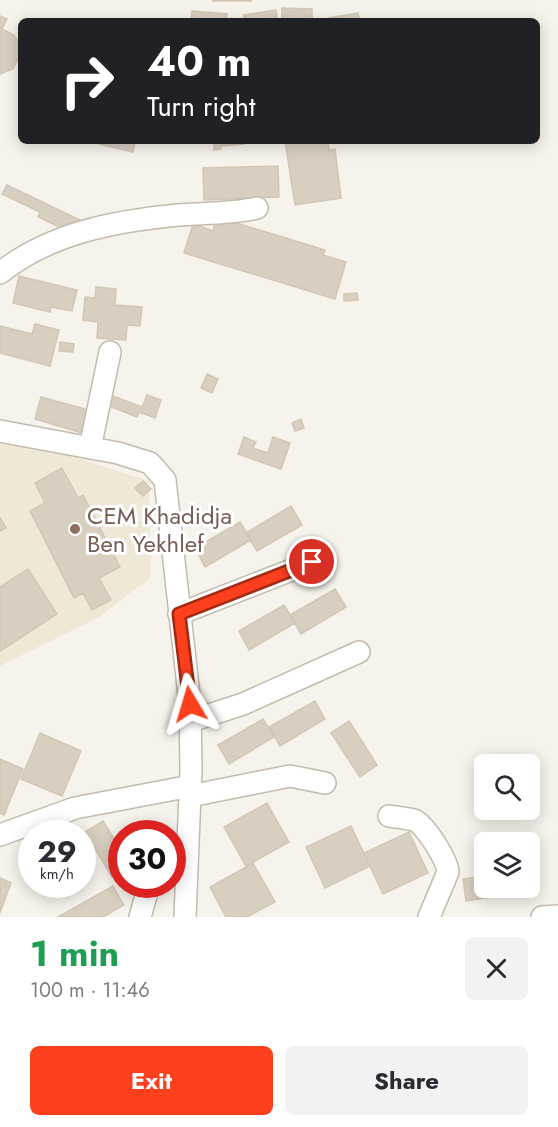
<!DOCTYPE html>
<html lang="en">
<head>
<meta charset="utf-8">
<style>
	body { margin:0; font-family:Jost,sans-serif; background:#f2f2f3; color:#2b2b33; height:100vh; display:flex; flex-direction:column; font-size:22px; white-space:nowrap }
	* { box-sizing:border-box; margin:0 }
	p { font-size:20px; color:#7c7c81 }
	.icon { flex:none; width:33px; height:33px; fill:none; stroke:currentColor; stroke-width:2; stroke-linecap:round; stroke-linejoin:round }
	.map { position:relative; height:917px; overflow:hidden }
	.sheet { display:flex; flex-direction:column; background:#fff; flex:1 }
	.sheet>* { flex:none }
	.guide { position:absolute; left:18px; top:18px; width:522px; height:126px; border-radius:9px; box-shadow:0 3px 15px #0003; background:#202124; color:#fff; overflow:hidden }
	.tools { position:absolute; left:474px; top:754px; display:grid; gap:12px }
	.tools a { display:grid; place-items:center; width:66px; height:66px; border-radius:9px; background:#fff; box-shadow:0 3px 15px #0003; font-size:30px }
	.speed { position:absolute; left:18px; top:820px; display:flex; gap:12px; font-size:30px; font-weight:700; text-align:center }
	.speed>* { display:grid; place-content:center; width:78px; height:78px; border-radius:50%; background:#fff; box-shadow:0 3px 15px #0003; line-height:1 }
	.speed small { font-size:15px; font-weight:400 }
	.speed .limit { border:9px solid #d22; background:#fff; color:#111 }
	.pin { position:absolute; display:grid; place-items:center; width:51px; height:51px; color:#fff; margin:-26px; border:3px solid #fff; border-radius:50%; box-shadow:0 2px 6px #0007 }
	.me { position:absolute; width:66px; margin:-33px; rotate:353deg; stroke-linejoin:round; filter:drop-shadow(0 0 4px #0008) }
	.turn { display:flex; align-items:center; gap:21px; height:126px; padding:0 30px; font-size:27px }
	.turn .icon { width:78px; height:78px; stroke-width:2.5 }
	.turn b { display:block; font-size:42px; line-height:51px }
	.round { display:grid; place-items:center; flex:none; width:63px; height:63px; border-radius:9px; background:#f2f2f3 }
	.headline { display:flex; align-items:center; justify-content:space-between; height:102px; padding:0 30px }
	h1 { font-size:36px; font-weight:700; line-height:45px; color:#1e9e55 }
	.primary-button { display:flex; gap:12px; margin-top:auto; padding:12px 30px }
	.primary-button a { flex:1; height:69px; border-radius:9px; background:#fc3f1d; color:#fff; font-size:24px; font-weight:700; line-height:69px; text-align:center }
	.primary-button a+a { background:#f2f2f3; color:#2b2b33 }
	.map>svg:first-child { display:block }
	.education { fill:#efe8d6 }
	.building { fill:#d8cfc1; stroke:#d3c7b4; stroke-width:1.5 }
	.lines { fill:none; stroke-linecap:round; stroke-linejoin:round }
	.minor-casing { stroke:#c2bbae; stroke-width:24 }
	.minor { stroke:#fff; stroke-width:21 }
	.route-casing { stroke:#a42913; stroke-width:15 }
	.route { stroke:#fc3f1d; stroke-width:10 }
	.education-dot { fill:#8d6e63; stroke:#fff; stroke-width:2 }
	.labels { text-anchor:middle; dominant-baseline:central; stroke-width:6; stroke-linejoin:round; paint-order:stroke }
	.education-label { font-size:24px; fill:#785e54; stroke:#fff; text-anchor:start }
</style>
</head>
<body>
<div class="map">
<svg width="558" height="917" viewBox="0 0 558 917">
	<rect width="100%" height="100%" fill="#f6f3ec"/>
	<path class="education" d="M 0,444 L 49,449 L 149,481 L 151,577 L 99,617 L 0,666 Z"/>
	<path class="building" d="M 213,0 L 251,0 L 251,1 L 213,1 Z
		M 282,8 L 312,9 L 312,21 L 282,21 Z
		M 276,10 L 277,18 L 245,21 L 244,15 Z
		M 192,11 L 227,14 L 226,21 L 191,21 Z
		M 358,13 L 360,21 L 329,21 L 329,18 Z
		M 0,16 L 7,19 L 2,29 L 14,35 L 21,46 L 21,53 L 13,69 L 0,74 Z
		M 100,141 L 135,141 L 133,152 L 99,144 Z
		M 214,141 L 242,141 L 243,144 L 221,146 L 221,149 L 214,150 Z
		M 285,141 L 328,141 L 329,150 L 335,149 L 341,198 L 295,205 Z
		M 278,166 L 279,197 L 204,200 L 203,168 Z
		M 7,185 L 80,220 L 73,234 L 38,217 L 40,212 L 2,194 Z
		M 217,217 L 325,250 L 323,255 L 346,262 L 335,299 L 184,253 L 193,224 L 213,231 Z
		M 19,276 L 77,290 L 72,311 L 51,307 L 50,312 L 13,303 Z
		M 96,287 L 116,289 L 115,305 L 142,307 L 140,326 L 127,325 L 126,340 L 97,338 L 98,322 L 83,320 L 85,297 L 95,298 Z
		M 357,293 L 358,300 L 344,301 L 344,294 Z
		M 35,324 L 59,330 L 50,366 L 0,353 L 0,326 L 32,334 Z
		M 60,342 L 74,344 L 73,352 L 59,351 Z
		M 207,374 L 218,379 L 212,393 L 201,388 Z
		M 110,395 L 142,407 L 147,395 L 161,400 L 155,418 L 139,412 L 137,417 L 107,405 Z
		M 41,397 L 89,410 L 82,433 L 35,419 Z
		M 301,419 L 304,428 L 295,431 L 292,423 Z
		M 244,437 L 256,442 L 253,448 L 268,453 L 273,437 L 290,443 L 281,469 L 238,454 Z
		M 62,468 L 78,498 L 83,495 L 120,567 L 99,578 L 111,600 L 92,610 L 83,593 L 74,598 L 30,511 L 45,503 L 35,483 Z
		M 143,481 L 151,489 L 143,496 L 135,488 Z
		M 291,506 L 302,525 L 257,551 L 246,533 Z
		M 0,517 L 6,528 L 0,531 Z
		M 240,522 L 251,540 L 205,567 L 195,548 Z
		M 28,569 L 57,614 L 0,651 L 0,587 Z
		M 335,589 L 346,607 L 301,634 L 290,615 Z
		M 284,605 L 295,623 L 249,650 L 239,631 Z
		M 315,701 L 325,719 L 280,746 L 269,727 Z
		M 263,719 L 274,737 L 229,764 L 218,745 Z
		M 349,721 L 377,765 L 360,777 L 331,733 Z
		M 40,733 L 81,751 L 62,796 L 21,779 Z
		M 0,759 L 23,769 L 4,815 L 0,813 Z
		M 267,803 L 289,842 L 246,866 L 224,827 Z
		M 103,821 L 122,852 L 122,871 L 112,877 L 85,832 Z
		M 351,826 L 370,866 L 325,888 L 306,847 Z
		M 409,832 L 428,873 L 383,894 L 364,853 Z
		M 253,863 L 275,902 L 247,917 L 226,917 L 210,887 Z
		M 484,876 L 484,888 L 517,888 L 518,893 L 466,901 L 463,879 Z
		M 0,878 L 11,883 L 0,913 Z
		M 113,886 L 124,905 L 103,917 L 58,917 Z"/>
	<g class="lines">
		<g class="minor-casing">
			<path id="minor" d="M 0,273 C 50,233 115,221 178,215 C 204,213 231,214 257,208
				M 0,431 L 118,453 L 150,463 L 165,480 L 190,704 L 191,770 L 185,917
				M 90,448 L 110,352
				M 179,614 L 312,562
				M 191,721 L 243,704 L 359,652
				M 190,796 L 290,776 L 325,783
				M 389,816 C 397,817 406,818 414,820 C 425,824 447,860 448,872 L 429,917
				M 0,835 L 75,808 L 191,786
				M 140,917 L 149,885
				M 542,917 L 558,916"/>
		</g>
		<use href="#minor" class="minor"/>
	</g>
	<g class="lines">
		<g class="route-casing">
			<path id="route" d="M 190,704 L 179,614 L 312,562"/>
		</g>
		<use href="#route" class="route"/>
	</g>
	<circle class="education-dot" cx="75" cy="529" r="6"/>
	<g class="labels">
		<g class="education-label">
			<text x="87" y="515">CEM Khadidja<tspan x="87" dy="28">Ben Yekhlef</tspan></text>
		</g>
	</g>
</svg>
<div class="tools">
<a><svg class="icon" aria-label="search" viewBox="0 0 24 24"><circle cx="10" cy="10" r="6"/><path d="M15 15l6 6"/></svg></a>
<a><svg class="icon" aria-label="layers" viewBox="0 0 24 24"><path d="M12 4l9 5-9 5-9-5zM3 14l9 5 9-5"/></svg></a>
</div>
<div class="speed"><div>29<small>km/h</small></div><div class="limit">30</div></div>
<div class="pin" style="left:312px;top:562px;background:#d93025"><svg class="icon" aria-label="arrive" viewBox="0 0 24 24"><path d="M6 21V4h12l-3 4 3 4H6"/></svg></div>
<svg class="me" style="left:190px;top:704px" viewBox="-20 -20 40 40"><path d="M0-17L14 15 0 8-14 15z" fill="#fc3f1d" stroke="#fff" stroke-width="4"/></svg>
<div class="guide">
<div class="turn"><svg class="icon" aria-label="right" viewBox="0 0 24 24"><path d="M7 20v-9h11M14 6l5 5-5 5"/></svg><div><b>40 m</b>Turn right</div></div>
</div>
</div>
<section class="sheet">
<div class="headline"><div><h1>1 min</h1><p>100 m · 11:46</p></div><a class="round"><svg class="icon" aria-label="close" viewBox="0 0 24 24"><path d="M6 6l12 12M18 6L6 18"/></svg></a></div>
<div class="primary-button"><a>Exit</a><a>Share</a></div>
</section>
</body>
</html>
